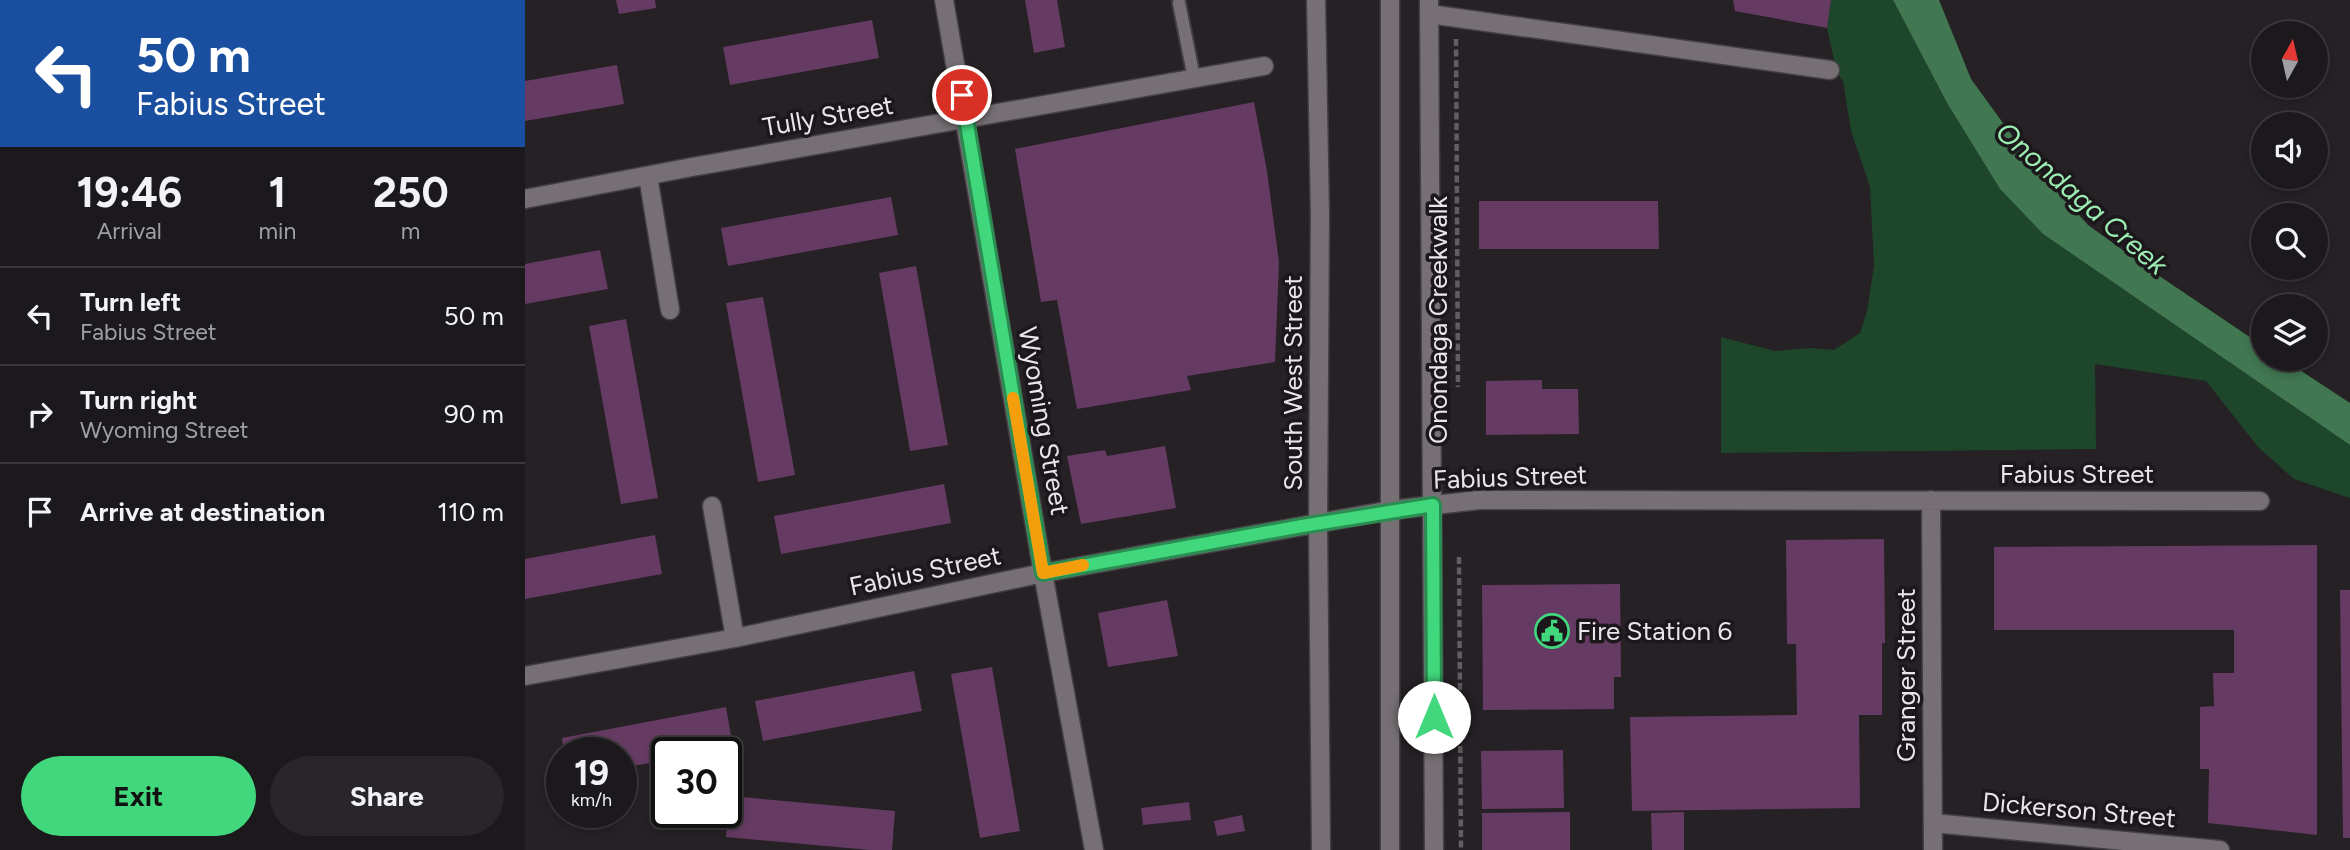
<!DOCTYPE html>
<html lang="en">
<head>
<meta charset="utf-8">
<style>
	body { margin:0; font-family:Figtree,sans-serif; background:#292629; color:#f1f3f6; height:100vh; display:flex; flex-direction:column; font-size:26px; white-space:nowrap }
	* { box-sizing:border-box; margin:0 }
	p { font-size:23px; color:#a0a0a3 }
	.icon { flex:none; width:38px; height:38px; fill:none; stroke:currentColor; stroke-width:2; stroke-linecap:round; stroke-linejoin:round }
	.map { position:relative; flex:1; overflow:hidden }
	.panel { display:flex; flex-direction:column; background:#1c191c; width:525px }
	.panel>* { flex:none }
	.banner { background:#1a4fa0; color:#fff; overflow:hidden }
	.needle { width:46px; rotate:8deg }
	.buttons { position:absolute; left:1726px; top:21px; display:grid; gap:14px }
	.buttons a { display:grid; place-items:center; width:77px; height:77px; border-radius:50%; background:#1c191c; box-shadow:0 4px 10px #0003,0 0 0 2px #3a383b; font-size:35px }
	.speed { position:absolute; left:21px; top:737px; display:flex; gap:14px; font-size:35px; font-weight:700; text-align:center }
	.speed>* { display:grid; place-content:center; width:91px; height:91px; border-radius:50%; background:#1c191c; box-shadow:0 4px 10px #0003,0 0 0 2px #3a383b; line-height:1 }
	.speed small { font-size:18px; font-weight:400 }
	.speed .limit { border:4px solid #111; border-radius:10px; background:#fff; color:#111 }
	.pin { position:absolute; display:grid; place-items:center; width:60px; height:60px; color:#fff; margin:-30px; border:4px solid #fff; border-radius:50%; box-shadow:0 2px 7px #0007 }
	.me { position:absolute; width:77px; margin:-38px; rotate:0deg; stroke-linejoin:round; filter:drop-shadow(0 0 5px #0008) }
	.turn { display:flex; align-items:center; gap:24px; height:147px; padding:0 21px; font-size:32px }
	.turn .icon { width:91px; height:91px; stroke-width:2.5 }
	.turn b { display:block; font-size:49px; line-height:60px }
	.eta { display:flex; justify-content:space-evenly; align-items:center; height:119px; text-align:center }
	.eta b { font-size:42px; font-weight:700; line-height:49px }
	.action { display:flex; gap:14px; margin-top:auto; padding:14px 21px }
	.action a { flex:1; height:80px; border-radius:42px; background:#41d77c; color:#111; font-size:28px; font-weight:700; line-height:80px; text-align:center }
	.action a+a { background:#292629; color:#f1f3f6 }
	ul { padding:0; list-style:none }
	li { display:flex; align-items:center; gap:21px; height:98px; padding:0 21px; border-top:2px solid #3a383b }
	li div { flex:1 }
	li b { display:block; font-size:26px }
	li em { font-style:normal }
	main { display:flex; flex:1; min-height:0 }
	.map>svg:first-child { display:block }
	.green { fill:#1d462a }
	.water { fill:#417751 }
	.building { fill:#663b63 }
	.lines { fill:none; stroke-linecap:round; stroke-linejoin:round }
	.lane-casing { stroke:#433f43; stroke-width:16 }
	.street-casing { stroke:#433f43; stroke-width:21 }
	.secondary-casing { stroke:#433f43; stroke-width:21 }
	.path { stroke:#615e61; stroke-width:4.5; stroke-dasharray:7 3.5; stroke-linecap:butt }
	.lane { stroke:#767075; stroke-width:12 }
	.street { stroke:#767075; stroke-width:18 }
	.secondary { stroke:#767075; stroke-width:18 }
	.route-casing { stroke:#2a8c51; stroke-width:18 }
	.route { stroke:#41d77c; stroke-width:12 }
	.slow { stroke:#f59e0b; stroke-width:12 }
	.labels { text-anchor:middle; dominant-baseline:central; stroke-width:7; stroke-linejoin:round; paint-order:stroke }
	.street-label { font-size:26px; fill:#e9e6e9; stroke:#1c171b }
	.poi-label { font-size:26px; fill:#e9e6e9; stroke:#1c171b; text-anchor:start }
	.water-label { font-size:28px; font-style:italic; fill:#9ceeb3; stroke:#1c171b }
</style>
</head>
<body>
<main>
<section class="panel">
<div class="banner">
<div class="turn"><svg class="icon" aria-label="left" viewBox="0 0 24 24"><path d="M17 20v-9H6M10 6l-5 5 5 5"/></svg><div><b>50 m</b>Fabius Street</div></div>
</div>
<div class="eta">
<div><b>19:46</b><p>Arrival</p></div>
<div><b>1</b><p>min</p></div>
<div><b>250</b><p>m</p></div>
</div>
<ul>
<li><svg class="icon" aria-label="left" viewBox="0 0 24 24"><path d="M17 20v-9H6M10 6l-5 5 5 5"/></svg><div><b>Turn left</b><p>Fabius Street</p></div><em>50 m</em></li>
<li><svg class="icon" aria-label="right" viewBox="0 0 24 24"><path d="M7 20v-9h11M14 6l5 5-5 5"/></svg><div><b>Turn right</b><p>Wyoming Street</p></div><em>90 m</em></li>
<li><svg class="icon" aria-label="arrive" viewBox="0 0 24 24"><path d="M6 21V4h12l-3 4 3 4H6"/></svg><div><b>Arrive at destination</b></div><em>110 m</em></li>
</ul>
<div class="action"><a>Exit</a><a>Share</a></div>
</section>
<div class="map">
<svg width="1825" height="850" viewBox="0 0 1825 850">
	<rect width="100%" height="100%" fill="#252125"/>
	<path class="green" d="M 1306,0 L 1368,0 L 1422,103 L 1475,189 L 1518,234 L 1825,445 L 1825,498 L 1769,479 L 1733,447 L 1681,381 L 1570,364 L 1571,449 L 1196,453 L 1196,337 L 1250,351 L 1286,348 L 1309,350 L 1335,333 L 1342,311 L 1349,266 L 1345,187 L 1326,131 L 1318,81 L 1312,73 L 1302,28 Z"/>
	<path class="water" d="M 1368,0 L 1414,0 L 1446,79 L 1507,163 L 1563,225 L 1624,269 L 1738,346 L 1738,359 L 1758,359 L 1825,403 L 1825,445 L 1518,234 L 1475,189 L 1422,103 Z"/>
	<path class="building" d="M 91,0 L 130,0 L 131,8 L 94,14 Z
		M 500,0 L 532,0 L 540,47 L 509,53 Z
		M 1208,0 L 1306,0 L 1302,28 L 1210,11 Z
		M 347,20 L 354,58 L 205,85 L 198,47 Z
		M 92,65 L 99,104 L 0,121 L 0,81 Z
		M 729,102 L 742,171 L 754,262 L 750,362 L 662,376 L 666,390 L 552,409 L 532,300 L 516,302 L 490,149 Z
		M 366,197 L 373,235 L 203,266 L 196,228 Z
		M 954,201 L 1133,201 L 1134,249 L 954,249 Z
		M 75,250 L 83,289 L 0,304 L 0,264 Z
		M 391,266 L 423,445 L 385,451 L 354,273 Z
		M 238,297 L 270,475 L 233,482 L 201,303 Z
		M 101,319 L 133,498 L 96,504 L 64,326 Z
		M 1017,380 L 1017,389 L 1053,389 L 1054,434 L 961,435 L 961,381 Z
		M 640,446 L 651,508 L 556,524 L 542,456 L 580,450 L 582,456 Z
		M 419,484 L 426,523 L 256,554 L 249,516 Z
		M 130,535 L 137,574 L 0,599 L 0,559 Z
		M 1359,539 L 1360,643 L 1357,643 L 1357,715 L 1334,715 L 1335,808 L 1107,811 L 1105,717 L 1272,715 L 1271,644 L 1262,644 L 1261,540 Z
		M 1792,545 L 1792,835 L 1683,823 L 1684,769 L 1675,769 L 1675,707 L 1689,706 L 1688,673 L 1709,673 L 1709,630 L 1469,630 L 1469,547 Z
		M 1095,584 L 1096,677 L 1089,677 L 1089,709 L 958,710 L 957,585 Z
		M 1815,590 L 1825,590 L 1825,838 L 1818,838 Z
		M 642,600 L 653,656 L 583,667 L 573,613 Z
		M 467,667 L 495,831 L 455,838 L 426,674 Z
		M 389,671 L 397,711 L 238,741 L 230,701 Z
		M 201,707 L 208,747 L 180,752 L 142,752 L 142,760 L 96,768 L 96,752 L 39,752 L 37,738 Z
		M 1038,750 L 1039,808 L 957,809 L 956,751 Z
		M 205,796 L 370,811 L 367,850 L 345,850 L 201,837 Z
		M 664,802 L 666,820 L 618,825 L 616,808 Z
		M 1045,812 L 1045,850 L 957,850 L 957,813 Z
		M 1159,812 L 1159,850 L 1127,850 L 1126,813 Z
		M 717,815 L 720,831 L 692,836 L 689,821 Z"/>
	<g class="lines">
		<g class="lane-casing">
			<path id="lane" d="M 654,3 L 669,78"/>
		</g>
		<g class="street-casing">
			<path id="street" d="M 419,0 L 518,573 L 569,850
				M 904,0 L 909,850
				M 904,14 L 1305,70
				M 123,176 L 145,310
				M 0,199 L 167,167 L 739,66
				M 1406,500 L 1408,850
				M 187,506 L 210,638
				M 0,676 L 210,638 L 518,573 L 866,510 L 954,500 L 1735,501
				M 1408,823 L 1695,850"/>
		</g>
		<g class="secondary-casing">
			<path id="secondary" d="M 791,0 L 795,215 L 793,523 L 796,850
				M 865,850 L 865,0"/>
		</g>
		<path class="path" d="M 931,39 L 933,387
			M 934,557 L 936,850"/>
		<use href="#lane" class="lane"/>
		<use href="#street" class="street"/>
		<use href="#secondary" class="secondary"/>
	</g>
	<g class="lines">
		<g class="route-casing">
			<path id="route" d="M 437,95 L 518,573 L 777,526 L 908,505 L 909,717"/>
		</g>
		<use href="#route" class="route"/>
		<path class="slow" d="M 488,398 L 518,573 L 558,565"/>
	</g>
	<defs>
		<g id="civic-ring" transform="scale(1.75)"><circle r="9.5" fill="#1c171b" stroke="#41d77c" stroke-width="1.5"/><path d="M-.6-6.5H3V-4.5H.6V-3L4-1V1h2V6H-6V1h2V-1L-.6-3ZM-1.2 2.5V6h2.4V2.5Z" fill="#41d77c"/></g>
	</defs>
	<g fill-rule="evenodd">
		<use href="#civic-ring" x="1027" y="631"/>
	</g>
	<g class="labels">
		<g class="street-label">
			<text transform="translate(303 116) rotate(-10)">Tully Street</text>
			<text transform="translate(913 320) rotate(-90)">Onondaga Creekwalk</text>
			<text transform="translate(768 383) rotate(-90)">South West Street</text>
			<text transform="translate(519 421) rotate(80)">Wyoming Street</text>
			<text x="1552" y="474">Fabius Street</text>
			<text transform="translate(985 477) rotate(-2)">Fabius Street</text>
			<text transform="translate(400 571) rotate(-12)">Fabius Street</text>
			<text transform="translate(1381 675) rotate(-90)">Granger Street</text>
			<text transform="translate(1554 810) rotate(5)">Dickerson Street</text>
		</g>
		<g class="poi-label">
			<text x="1052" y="631">Fire Station 6</text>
		</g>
		<g class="water-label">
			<text transform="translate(1557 198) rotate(41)">Onondaga Creek</text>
		</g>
	</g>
</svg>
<div class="buttons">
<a><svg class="needle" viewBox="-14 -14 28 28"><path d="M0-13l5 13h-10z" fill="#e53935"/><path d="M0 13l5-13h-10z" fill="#a0a0a3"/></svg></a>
<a><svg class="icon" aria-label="sound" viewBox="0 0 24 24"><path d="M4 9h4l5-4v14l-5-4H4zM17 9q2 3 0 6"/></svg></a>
<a><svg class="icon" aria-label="search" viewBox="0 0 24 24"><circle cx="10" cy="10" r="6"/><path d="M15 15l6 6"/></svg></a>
<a><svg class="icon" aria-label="layers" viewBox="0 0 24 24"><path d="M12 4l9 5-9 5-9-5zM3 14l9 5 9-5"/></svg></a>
</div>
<div class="speed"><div>19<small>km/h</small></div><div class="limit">30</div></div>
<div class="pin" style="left:437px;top:95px;background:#d93025"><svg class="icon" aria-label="arrive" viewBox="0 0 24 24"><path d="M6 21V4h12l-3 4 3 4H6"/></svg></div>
<svg class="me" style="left:909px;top:717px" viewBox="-20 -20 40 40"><circle r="19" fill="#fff"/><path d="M0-13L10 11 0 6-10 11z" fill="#41d77c"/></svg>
</div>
</main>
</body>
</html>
